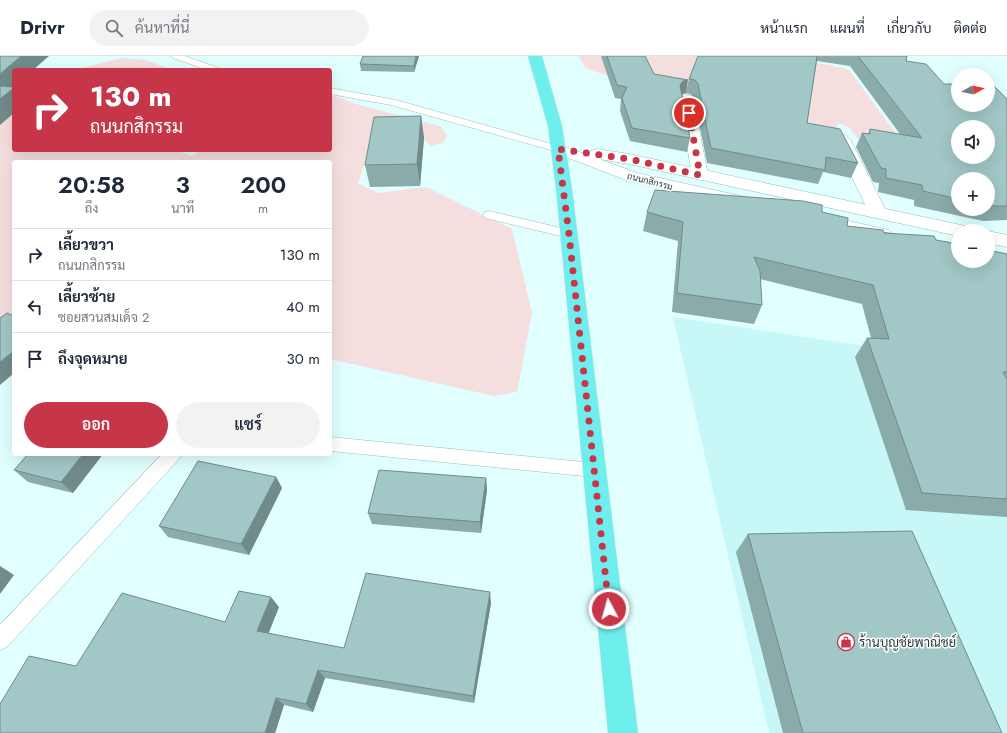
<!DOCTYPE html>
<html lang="th">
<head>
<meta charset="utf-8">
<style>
	body { margin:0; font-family:Jost,Sarabun,sans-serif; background:#f2f2f3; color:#1f2937; height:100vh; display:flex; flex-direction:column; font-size:15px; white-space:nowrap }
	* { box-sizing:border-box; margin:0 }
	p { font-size:13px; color:#747a83 }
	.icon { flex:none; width:22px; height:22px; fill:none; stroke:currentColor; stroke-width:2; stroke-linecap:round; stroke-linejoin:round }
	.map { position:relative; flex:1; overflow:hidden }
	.sheet { position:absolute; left:12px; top:104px; width:320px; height:296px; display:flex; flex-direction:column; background:#fff; border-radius:4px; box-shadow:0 4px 16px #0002 }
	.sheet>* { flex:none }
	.top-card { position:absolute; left:12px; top:12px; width:320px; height:84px; border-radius:4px; box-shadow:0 4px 16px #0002; background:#c63648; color:#fff; overflow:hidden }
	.needle { width:26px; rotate:82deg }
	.tools { position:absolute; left:951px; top:12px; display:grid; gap:8px }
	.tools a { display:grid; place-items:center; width:44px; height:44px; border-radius:50%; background:#fff; box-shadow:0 4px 16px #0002; font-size:20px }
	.pin { position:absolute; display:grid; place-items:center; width:34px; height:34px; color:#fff; margin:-17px; border:2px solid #fff; border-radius:50%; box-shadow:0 1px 4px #0007 }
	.me { position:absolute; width:44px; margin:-22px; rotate:354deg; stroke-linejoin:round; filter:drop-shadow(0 0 3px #0008) }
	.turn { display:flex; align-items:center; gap:14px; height:84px; padding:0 12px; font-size:18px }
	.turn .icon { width:52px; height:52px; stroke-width:2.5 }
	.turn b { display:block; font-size:28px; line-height:34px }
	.eta { display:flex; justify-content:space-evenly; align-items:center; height:68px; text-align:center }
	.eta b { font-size:24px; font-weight:600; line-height:28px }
	.action { display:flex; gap:8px; margin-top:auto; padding:8px 12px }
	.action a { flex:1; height:46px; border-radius:24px; background:#c63648; color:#fff; font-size:16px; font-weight:600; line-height:46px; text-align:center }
	.action a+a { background:#f2f2f3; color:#1f2937 }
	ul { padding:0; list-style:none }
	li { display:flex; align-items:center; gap:12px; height:52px; padding:0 12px; border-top:1px solid #e0e1e3 }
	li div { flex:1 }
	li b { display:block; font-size:15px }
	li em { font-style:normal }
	header { display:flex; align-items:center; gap:24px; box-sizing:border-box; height:56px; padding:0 20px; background:#fff; border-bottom:1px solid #e0e1e3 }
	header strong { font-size:19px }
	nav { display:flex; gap:22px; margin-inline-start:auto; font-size:14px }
	.search { width:280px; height:36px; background:#f2f2f3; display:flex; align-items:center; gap:10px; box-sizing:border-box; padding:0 14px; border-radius:22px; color:#747a83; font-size:15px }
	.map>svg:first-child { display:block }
	.built { fill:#c7f8f7 }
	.green { fill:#f5dede }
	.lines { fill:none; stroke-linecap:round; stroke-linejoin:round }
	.lane-casing { stroke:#99bebd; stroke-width:1 }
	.street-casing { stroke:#99bebd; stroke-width:1 }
	.secondary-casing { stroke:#99bebd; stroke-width:1 }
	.primary-casing { stroke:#e2e4e4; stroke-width:1 }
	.lane { fill:#fff; fill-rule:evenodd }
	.street { fill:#fff; fill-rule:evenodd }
	.secondary { fill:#fff; fill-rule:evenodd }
	.primary { fill:#6feeee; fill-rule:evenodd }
	.wall { fill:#8aabaa; fill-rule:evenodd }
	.shaded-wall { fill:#718b8b }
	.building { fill:#a1c7c6; stroke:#718b8b; fill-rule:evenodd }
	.route { stroke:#c63648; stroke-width:7; stroke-dasharray:0 12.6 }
	.labels { text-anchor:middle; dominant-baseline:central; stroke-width:3; stroke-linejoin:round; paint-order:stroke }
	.far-street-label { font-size:9px; fill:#2e3d3d; stroke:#fff }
	.near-poi-label { font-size:13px; fill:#2e3d3d; stroke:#fff; text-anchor:start }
</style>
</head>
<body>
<header>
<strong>Drivr</strong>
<div class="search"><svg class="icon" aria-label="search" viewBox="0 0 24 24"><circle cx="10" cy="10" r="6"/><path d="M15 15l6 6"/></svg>ค้นหาที่นี่</div>
<nav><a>หน้าแรก</a><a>แผนที่</a><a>เกี่ยวกับ</a><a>ติดต่อ</a></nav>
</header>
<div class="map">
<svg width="1007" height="677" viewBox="0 0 1007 677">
	<rect width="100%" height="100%" fill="#e0fffe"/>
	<path class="built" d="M 673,261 L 977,307 L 1007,370 L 1007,677 L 769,677 Z"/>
	<path class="green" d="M 578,0 L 748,0 L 830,9 L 849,14 L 906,91 L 858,83 L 849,71 L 838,67 L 832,83 L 694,40 L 678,40 L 593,15 L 586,12 Z
		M 121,2 L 146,4 L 172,14 L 75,14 Z
		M 0,29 L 14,30 L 14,94 L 175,94 L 192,100 L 201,94 L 330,94 L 330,40 L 339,41 L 356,48 L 440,70 L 447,79 L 443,87 L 431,90 L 413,74 L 376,76 L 358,127 L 378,137 L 426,131 L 512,173 L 532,257 L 517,336 L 494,340 L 330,303 L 330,106 L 14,106 L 14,283 L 0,289 Z"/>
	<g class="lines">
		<g class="lane-casing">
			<path id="lane" d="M 171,0 L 185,0 L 219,12 L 221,14 L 207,14 L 173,2 Z
				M 330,32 L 396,44 L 562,91 L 564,93 L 562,95 L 558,96 L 391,49 L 330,38 Z
				M 489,155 L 574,175 L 575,178 L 574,181 L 569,182 L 485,162 L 483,159 L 485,156 Z
				M 330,381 L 594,407 L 600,409 L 603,414 L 600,419 L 594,421 L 330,395 Z
				M 162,398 L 182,398 L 179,403 L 7,591 L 0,594 L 0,569 Z"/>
		</g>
		<g class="street-casing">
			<path id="street" d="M 686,38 L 691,39 L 693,42 L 708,119 L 706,122 L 700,124 L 694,122 L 692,119 L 679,42 L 681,39 Z
				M 842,78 L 847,80 L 850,83 L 887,157 L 884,161 L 878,162 L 872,161 L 869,157 L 834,83 L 837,80 Z"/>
		</g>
		<g class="secondary-casing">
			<path id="secondary" d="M 558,88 L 590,100 L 589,98 L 591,95 L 597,93 L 629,98 L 961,169 L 967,171 L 970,175 L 958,175 L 958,180 L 629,108 L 599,103 L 637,117 L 741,140 L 743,144 L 741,148 L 735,149 L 626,124 L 553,96 L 550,93 L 553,90 Z
				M 817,158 L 889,174 L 892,178 L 889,182 L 883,184 L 811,167 L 808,163 L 811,159 Z
				M 988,175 L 1007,179 L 1007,191 L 988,187 Z"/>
		</g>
		<g class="primary-casing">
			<path id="primary" d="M 528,0 L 542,0 L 562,70 L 572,133 L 638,677 L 608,677 L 556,133 L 548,70 Z"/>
		</g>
		<use href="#lane" class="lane"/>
		<use href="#street" class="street"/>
		<use href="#secondary" class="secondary"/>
		<use href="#primary" class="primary"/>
	</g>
	<path class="wall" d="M 419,0 L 414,16 L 361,15 L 360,8 Z
		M 601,0 L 645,0 L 654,18 L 686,37 L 682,38 L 690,82 L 687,96 L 630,85 L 620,55 L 621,43 L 615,42 Z
		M 698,0 L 907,0 L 906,5 L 944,28 L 1007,43 L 1007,164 L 983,165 L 914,150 L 914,144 L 878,136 L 879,127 L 873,126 L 856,91 L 862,77 L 868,78 L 870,73 L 900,78 L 850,10 L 817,5 L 807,67 L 858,107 L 851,122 L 823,116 L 818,128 L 707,107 L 694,42 L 691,38 L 686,37 L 689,23 ZM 958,123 L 988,123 L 988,153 L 958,153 Z
		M 421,60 L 424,82 L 420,130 L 370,131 L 365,109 Z
		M 647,156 L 822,156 L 847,170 L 936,184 L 1007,198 L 1007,461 L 906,454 L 855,301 L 867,282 L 871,282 L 862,248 L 760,223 L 762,249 L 754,268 L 672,256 L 678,185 L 643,175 Z
		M 103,398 L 73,437 L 28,426 L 14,414 Z
		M 276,421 L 282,432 L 249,499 L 168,481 L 159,470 Z
		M 486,422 L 487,434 L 481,477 L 372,468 L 368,457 Z
		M 748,478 L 1002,677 L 783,677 L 736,496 Z
		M 491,547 L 474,647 L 325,622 L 313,656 L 284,649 L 275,677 L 0,677 L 76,610 L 279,551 L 268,577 L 344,592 Z"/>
	<path class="shaded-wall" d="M 21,0 L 49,0 L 33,14 L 14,14 L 14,57 L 0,69 L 0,18 Z
		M 416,0 L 419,0 L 414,16 L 414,10 Z
		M 688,24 L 686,37 L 680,38 L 680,29 L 683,25 Z
		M 421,60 L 424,82 L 420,130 L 417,108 Z
		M 14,295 L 14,317 L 0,329 L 0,306 Z
		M 83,398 L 103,398 L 73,437 L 61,426 Z
		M 276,421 L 282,432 L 249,499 L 241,488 Z
		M 486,422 L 487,434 L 481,477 L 480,466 Z
		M 0,510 L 14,519 L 0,538 Z
		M 490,536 L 491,547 L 474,647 L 473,640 Z
		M 271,541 L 279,551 L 266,584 L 257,575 Z
		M 318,614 L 325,622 L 313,656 L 306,648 Z
		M 276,642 L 284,649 L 275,677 L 265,677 Z"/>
	<path class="building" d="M 0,0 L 21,0 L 0,18 Z
		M 363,0 L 416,0 L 414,10 L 360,8 Z
		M 607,0 L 645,0 L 654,18 L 688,24 L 683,25 L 680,29 L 690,82 L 632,72 L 622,42 L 627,31 L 617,29 Z
		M 698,0 L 817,0 L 807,67 L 840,73 L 858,107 L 826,101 L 825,114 L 711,92 L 698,28 L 695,24 L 689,23 Z
		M 858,0 L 907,0 L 906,5 L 926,8 L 944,28 L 958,28 L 958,49 L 988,49 L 988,27 L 991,27 L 1007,43 L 1007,150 L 993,150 L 988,149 L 988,123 L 958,123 L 958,143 L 923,135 L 922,129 L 886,122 L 886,113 L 881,112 L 862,77 L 870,78 L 870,73 L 922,82 ZM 958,71 L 988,71 L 988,101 L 958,101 Z
		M 0,30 L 14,31 L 14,32 L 0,43 Z
		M 421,60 L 417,108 L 365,109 L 374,61 Z
		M 655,134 L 803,145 L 822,149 L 822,156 L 848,162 L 847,170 L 883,174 L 884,177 L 934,180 L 936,184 L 958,188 L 958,205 L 988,205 L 988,194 L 1007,198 L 1007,316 L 1003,316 L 1007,323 L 1007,443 L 922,437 L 867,282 L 889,283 L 873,229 L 754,201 L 760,215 L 762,249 L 677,237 L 683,166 L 647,156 Z
		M 7,257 L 14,260 L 14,295 L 0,306 L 0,262 Z
		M 28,398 L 83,398 L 61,426 L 14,414 Z
		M 198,405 L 276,421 L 241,488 L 159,470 Z
		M 379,414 L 486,422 L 480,466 L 368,457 Z
		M 912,475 L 1002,677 L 803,677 L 748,478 Z
		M 366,517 L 490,536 L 473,640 L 318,614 L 306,648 L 276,642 L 265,677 L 0,677 L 0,648 L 29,600 L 76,610 L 122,537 L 225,566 L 239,535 L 271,541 L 257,575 L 344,592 Z"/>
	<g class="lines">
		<path class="route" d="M 609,553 L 569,178 L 558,93 L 629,103 L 700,119 L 689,57"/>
	</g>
	<defs>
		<g id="shop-ring" transform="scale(0.9)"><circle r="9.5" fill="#fff" stroke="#c63648" stroke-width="1.5"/><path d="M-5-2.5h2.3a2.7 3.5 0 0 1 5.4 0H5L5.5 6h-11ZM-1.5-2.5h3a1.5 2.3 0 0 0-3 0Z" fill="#c63648"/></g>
	</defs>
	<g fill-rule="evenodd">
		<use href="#shop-ring" x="846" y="586"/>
	</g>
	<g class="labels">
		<g class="far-street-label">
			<text transform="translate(650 125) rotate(14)">ถนนกสิกรรม</text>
		</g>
		<g class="near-poi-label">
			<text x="859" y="586">ร้านบุญชัยพาณิชย์</text>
		</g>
	</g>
</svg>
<div class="tools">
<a><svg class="needle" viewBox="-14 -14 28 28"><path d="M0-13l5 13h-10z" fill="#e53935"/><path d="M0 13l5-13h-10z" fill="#747a83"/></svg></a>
<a><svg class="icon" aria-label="sound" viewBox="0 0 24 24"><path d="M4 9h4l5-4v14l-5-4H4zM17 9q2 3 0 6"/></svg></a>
<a>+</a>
<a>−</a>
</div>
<div class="pin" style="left:689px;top:57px;background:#d93025"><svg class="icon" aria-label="arrive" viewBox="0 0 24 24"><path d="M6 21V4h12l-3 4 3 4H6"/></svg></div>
<svg class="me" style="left:609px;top:553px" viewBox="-20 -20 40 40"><circle r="17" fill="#c63648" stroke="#fff" stroke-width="3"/><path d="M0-11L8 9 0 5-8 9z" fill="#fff"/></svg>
<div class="top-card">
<div class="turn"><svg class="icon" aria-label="right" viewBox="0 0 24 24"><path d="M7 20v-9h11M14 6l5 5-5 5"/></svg><div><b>130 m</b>ถนนกสิกรรม</div></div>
</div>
<section class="sheet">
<div class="eta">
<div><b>20:58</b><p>ถึง</p></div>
<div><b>3</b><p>นาที</p></div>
<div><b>200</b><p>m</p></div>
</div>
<ul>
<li><svg class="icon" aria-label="right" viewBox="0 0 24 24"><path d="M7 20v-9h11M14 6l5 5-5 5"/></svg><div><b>เลี้ยวขวา</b><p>ถนนกสิกรรม</p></div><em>130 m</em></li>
<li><svg class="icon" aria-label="left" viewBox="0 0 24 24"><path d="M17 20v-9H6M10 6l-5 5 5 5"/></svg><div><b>เลี้ยวซ้าย</b><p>ซอยสวนสมเด็จ 2</p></div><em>40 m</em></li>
<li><svg class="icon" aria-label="arrive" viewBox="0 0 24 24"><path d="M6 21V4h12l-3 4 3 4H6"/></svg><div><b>ถึงจุดหมาย</b></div><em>30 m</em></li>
</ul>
<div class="action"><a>ออก</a><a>แชร์</a></div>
</section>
</div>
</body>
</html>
